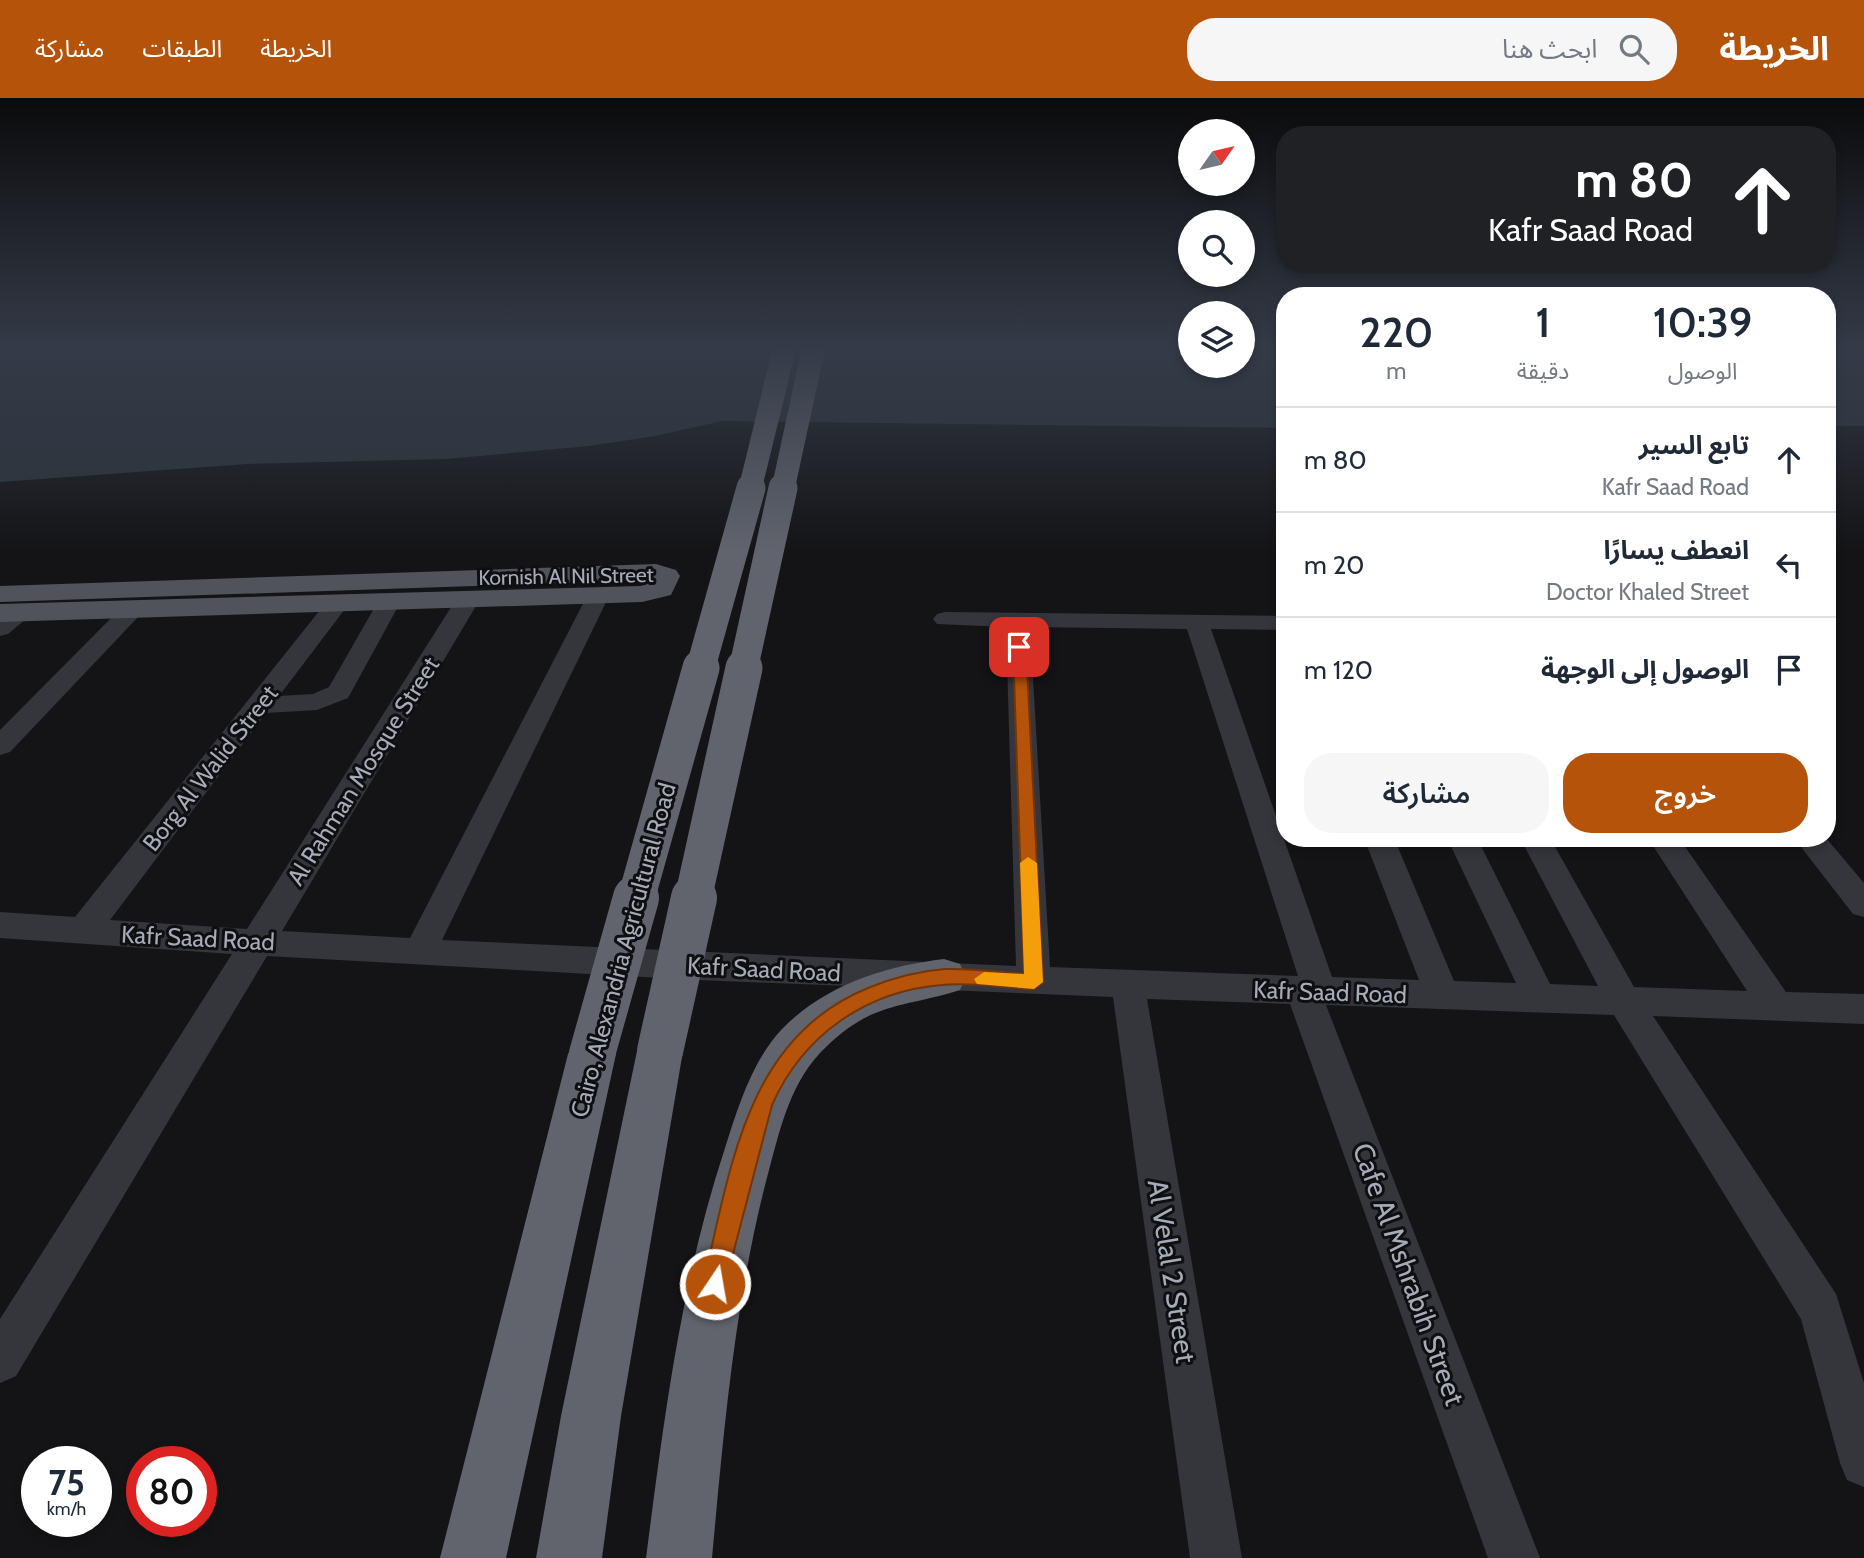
<!DOCTYPE html>
<html lang="ar">
<head>
<meta charset="utf-8">
<style>
	body { margin:0; font-family:Cabin,"Noto Sans Arabic",sans-serif; background:#f6f6f7; color:#1f2937; direction:rtl; height:100vh; display:flex; flex-direction:column; font-size:26px; white-space:nowrap }
	* { box-sizing:border-box; margin:0 }
	p { font-size:23px; color:#747a83 }
	.icon { flex:none; width:38px; height:38px; fill:none; stroke:currentColor; stroke-width:2; stroke-linecap:round; stroke-linejoin:round }
	.map { position:relative; flex:1; overflow:hidden; direction:ltr }
	.drawer { position:absolute; left:1276px; top:189px; width:560px; height:560px; display:flex; flex-direction:column; background:#fff; border-radius:28px; box-shadow:0 4px 10px #0003; direction:rtl }
	.drawer>* { flex:none }
	.banner { position:absolute; left:1276px; top:28px; width:560px; height:147px; border-radius:28px; box-shadow:0 4px 10px #0003; direction:rtl; background:#202124; color:#fff; overflow:hidden }
	.needle { width:46px; rotate:56deg }
	.controls { position:absolute; left:1178px; top:21px; display:grid; gap:14px }
	.controls a { display:grid; place-items:center; width:77px; height:77px; border-radius:50%; background:#fff; box-shadow:0 4px 10px #0003; font-size:35px }
	.speed { position:absolute; left:21px; top:1348px; display:flex; gap:14px; font-size:35px; font-weight:700; text-align:center }
	.speed>* { display:grid; place-content:center; width:91px; height:91px; border-radius:50%; background:#fff; box-shadow:0 4px 10px #0003; line-height:1 }
	.speed small { font-size:18px; font-weight:400 }
	.speed .limit { border:10px solid #d22; background:#fff; color:#111 }
	.pin { position:absolute; display:grid; place-items:center; width:60px; height:60px; color:#fff; margin:-30px; border-radius:14px; box-shadow:0 4px 10px #0006 }
	.me { position:absolute; width:77px; margin:-38px; rotate:12deg; stroke-linejoin:round; filter:drop-shadow(0 0 5px #0008) }
	.turn { display:flex; align-items:center; gap:24px; height:147px; padding:0 28px; font-size:32px }
	.turn .icon { width:91px; height:91px; stroke-width:2.5 }
	.turn b { display:block; font-size:49px; line-height:60px }
	.eta { display:flex; justify-content:space-evenly; align-items:center; height:119px; text-align:center }
	.eta b { font-size:42px; font-weight:600; line-height:49px }
	.primary-button { display:flex; gap:14px; margin-top:auto; padding:14px 28px }
	.primary-button a { flex:1; height:80px; border-radius:28px; background:#b45309; color:#fff; font-size:28px; font-weight:600; line-height:80px; text-align:center }
	.primary-button a+a { background:#f6f6f7; color:#1f2937 }
	ul { padding:0; list-style:none }
	li { display:flex; align-items:center; gap:21px; height:105px; padding:0 28px; border-top:2px solid #e0e1e3 }
	li div { flex:1 }
	li b { display:block; font-size:26px }
	li em { font-style:normal }
	header { display:flex; align-items:center; gap:42px; box-sizing:border-box; height:98px; padding:0 35px; background:#b45309; color:#fff }
	header strong { font-size:33px }
	nav { display:flex; gap:38px; margin-inline-start:auto; font-size:24px }
	.search { width:490px; height:63px; background:#f6f6f7; display:flex; align-items:center; gap:18px; box-sizing:border-box; padding:0 24px; border-radius:28px; color:#747a83; font-size:26px }
	.map>svg:first-child { display:block }
	.water { fill:#2a333b }
	.lines { fill:none; stroke-linecap:round; stroke-linejoin:round }
	.minor { fill:#35363b; fill-rule:evenodd }
	.major { fill:#51535b; fill-rule:evenodd }
	.highway { fill:#61646d; fill-rule:evenodd }
	.highway-bridge-far3 { stroke:#61646d; stroke-width:23 }
	.highway-bridge-far2 { stroke:#61646d; stroke-width:29 }
	.highway-bridge-far1 { stroke:#61646d; stroke-width:37 }
	.highway-bridge { stroke:#61646d; stroke-width:46 }
	.route { fill:#b45309; stroke:#753606; stroke-width:2 }
	.slow { fill:#f59e0b }
	.labels { text-anchor:middle; dominant-baseline:central; stroke-width:6; stroke-linejoin:round; paint-order:stroke }
	.far-street-label { font-size:21px; fill:#a5abb7; stroke:#0f0f11 }
	.street-label { font-size:24px; fill:#a5abb7; stroke:#0f0f11 }
	.near-street-label { font-size:28px; fill:#a5abb7; stroke:#0f0f11 }
</style>
</head>
<body>
<header>
<strong>الخريطة</strong>
<div class="search"><svg class="icon" aria-label="search" viewBox="0 0 24 24"><circle cx="10" cy="10" r="6"/><path d="M15 15l6 6"/></svg>ابحث هنا</div>
<nav><a>الخريطة</a><a>الطبقات</a><a>مشاركة</a></nav>
</header>
<div class="map">
<svg width="1864" height="1460" viewBox="0 0 1864 1460">
	<rect width="100%" height="100%" fill="#141416"/>
	<path class="water" d="M 0,248 L 1190,248 L 1190,268 L 1242,268 L 1243,248 L 1284,248 L 1284,330 L 722,323 L 655,338 L 589,348 L 446,361 L 247,366 L 0,384 Z
		M 1827,248 L 1864,248 L 1864,328 L 1827,328 Z"/>
	<g class="lines">
		<path class="minor" d="M 598,491 L 609,498 L 442,842 L 1016,868 L 1006,529 L 937,526 L 933,521 L 937,516 L 945,514 L 1284,518 L 1284,532 L 1211,531 L 1332,879 L 1419,882 L 1364,740 L 1394,740 L 1454,883 L 1516,885 L 1447,740 L 1477,740 L 1550,886 L 1598,888 L 1520,740 L 1550,740 L 1634,889 L 1747,893 L 1648,740 L 1679,740 L 1786,894 L 1864,896 L 1864,926 L 1653,918 L 1836,1196 L 1864,1285 L 1864,1389 L 1847,1382 L 1840,1365 L 1801,1221 L 1614,917 L 1326,907 L 1540,1460 L 1488,1460 L 1290,906 L 1147,901 L 1242,1460 L 1190,1460 L 1113,899 L 698,882 L 267,858 L 16,1278 L 0,1285 L 0,1221 L 232,856 L 0,840 L 0,814 L 75,819 L 328,502 L 344,502 L 348,507 L 279,598 L 313,596 L 329,589 L 380,500 L 396,500 L 400,505 L 348,600 L 317,612 L 266,615 L 110,822 L 247,831 L 455,503 L 459,498 L 475,498 L 479,503 L 282,833 L 410,840 L 587,498 ZM 1030,529 L 1187,531 L 1298,878 L 1050,869 Z
			M 132,505 L 140,507 L 144,512 L 140,517 L 10,654 L 0,657 L 0,632 L 124,507 Z
			M 20,509 L 28,511 L 32,516 L 8,536 L 0,538 L 0,520 Z
			M 1794,740 L 1826,740 L 1864,785 L 1864,819 L 1853,816 Z"/>
		<path class="major" d="M 656,466 L 676,472 L 680,478 L 671,497 L 642,504 L 0,524 L 0,506 L 641,488 L 650,482 L 0,504 L 0,488 Z"/>
		<path class="highway" d="M 944,861 L 960,866 L 966,879 L 960,892 C 904,910 873,903 826,949 C 791,982 781,1028 769,1072 C 735,1199 724,1330 712,1460 L 646,1460 C 664,1321 681,1183 725,1050 C 738,1009 752,963 782,931 C 825,887 885,868 944,861 Z
			M 660,933 L 677,939 L 683,953 L 621,1318 L 602,1460 L 536,1460 L 561,1318 L 637,953 L 643,939 Z
			M 592,936 L 609,942 L 616,956 L 506,1460 L 440,1460 L 568,956 L 575,942 Z"/>
		<path class="highway-bridge-far3" d="M 750,391 L 785,248
			M 783,391 L 814,248"/>
		<path class="highway-bridge-far2" d="M 700,572 L 751,390
			M 743,572 L 783,390"/>
		<path class="highway-bridge-far1" d="M 636,801 L 701,570
			M 693,801 L 744,570"/>
		<path class="highway-bridge" d="M 660,953 L 694,800
			M 592,956 L 636,800"/>
	</g>
	<linearGradient id="sky" x2="0" y2="1"><stop stop-color="#0b0b0c"/><stop offset="0.55" stop-color="#343a47"/><stop offset="1" stop-color="#343a47" stop-opacity="0"/></linearGradient>
	<rect width="1864" height="453" fill="url(#sky)"/>
	<path class="route" d="M 1019,545 L 1026,549 L 1043,884 L 1034,891 C 1004,890 972,884 942,887 C 866,893 803,937 772,1007 L 723,1194 L 715,1198 L 706,1194 L 703,1186 C 731,1071 745,940 868,890 C 892,880 918,873 945,871 C 971,870 998,874 1024,876 L 1013,549 Z"/>
	<path class="slow" d="M 1028,759 L 1037,765 L 1043,884 L 1034,891 L 977,886 L 974,881 L 984,874 L 1024,876 L 1020,765 Z"/>
	<g class="labels">
		<g class="far-street-label">
			<text transform="translate(566 478) rotate(-1)">Kornish Al Nil Street</text>
		</g>
		<g class="street-label">
			<text transform="translate(210 670) rotate(-52)">Borg Al Walid Street</text>
			<text transform="translate(363 673) rotate(-58)">Al Rahman Mosque Street</text>
			<text transform="translate(198 840) rotate(3)">Kafr Saad Road</text>
			<text transform="translate(623 852) rotate(-75)">Cairo, Alexandria Agricultural Road</text>
			<text transform="translate(764 871) rotate(3)">Kafr Saad Road</text>
			<text transform="translate(1330 894) rotate(2)">Kafr Saad Road</text>
		</g>
		<g class="near-street-label">
			<text transform="translate(1172 1173) rotate(81)">Al Velal 2 Street</text>
			<text transform="translate(1409 1176) rotate(70)">Cafe Al Mshrabih Street</text>
		</g>
	</g>
</svg>
<div class="controls">
<a><svg class="needle" viewBox="-14 -14 28 28"><path d="M0-13l5 13h-10z" fill="#e53935"/><path d="M0 13l5-13h-10z" fill="#747a83"/></svg></a>
<a><svg class="icon" aria-label="search" viewBox="0 0 24 24"><circle cx="10" cy="10" r="6"/><path d="M15 15l6 6"/></svg></a>
<a><svg class="icon" aria-label="layers" viewBox="0 0 24 24"><path d="M12 4l9 5-9 5-9-5zM3 14l9 5 9-5"/></svg></a>
</div>
<div class="speed"><div>75<small>km/h</small></div><div class="limit">80</div></div>
<div class="pin" style="left:1019px;top:549px;background:#d93025"><svg class="icon" aria-label="arrive" viewBox="0 0 24 24"><path d="M6 21V4h12l-3 4 3 4H6"/></svg></div>
<svg class="me" style="left:715px;top:1186px" viewBox="-20 -20 40 40"><circle r="17" fill="#b45309" stroke="#fff" stroke-width="3"/><path d="M0-11L8 9 0 5-8 9z" fill="#fff"/></svg>
<div class="banner">
<div class="turn"><svg class="icon" aria-label="ahead" viewBox="0 0 24 24"><path d="M12 20V5M6 11l6-6 6 6"/></svg><div><b>80 m</b>Kafr Saad Road</div></div>
</div>
<section class="drawer">
<div class="eta">
<div><b>10:39</b><p>الوصول</p></div>
<div><b>1</b><p>دقيقة</p></div>
<div><b>220</b><p>m</p></div>
</div>
<ul>
<li><svg class="icon" aria-label="ahead" viewBox="0 0 24 24"><path d="M12 20V5M6 11l6-6 6 6"/></svg><div><b>تابع السير</b><p>Kafr Saad Road</p></div><em>80 m</em></li>
<li><svg class="icon" aria-label="left" viewBox="0 0 24 24"><path d="M17 20v-9H6M10 6l-5 5 5 5"/></svg><div><b>انعطف يسارًا</b><p>Doctor Khaled Street</p></div><em>20 m</em></li>
<li><svg class="icon" aria-label="arrive" viewBox="0 0 24 24"><path d="M6 21V4h12l-3 4 3 4H6"/></svg><div><b>الوصول إلى الوجهة</b></div><em>120 m</em></li>
</ul>
<div class="primary-button"><a>خروج</a><a>مشاركة</a></div>
</section>
</div>
</body>
</html>
